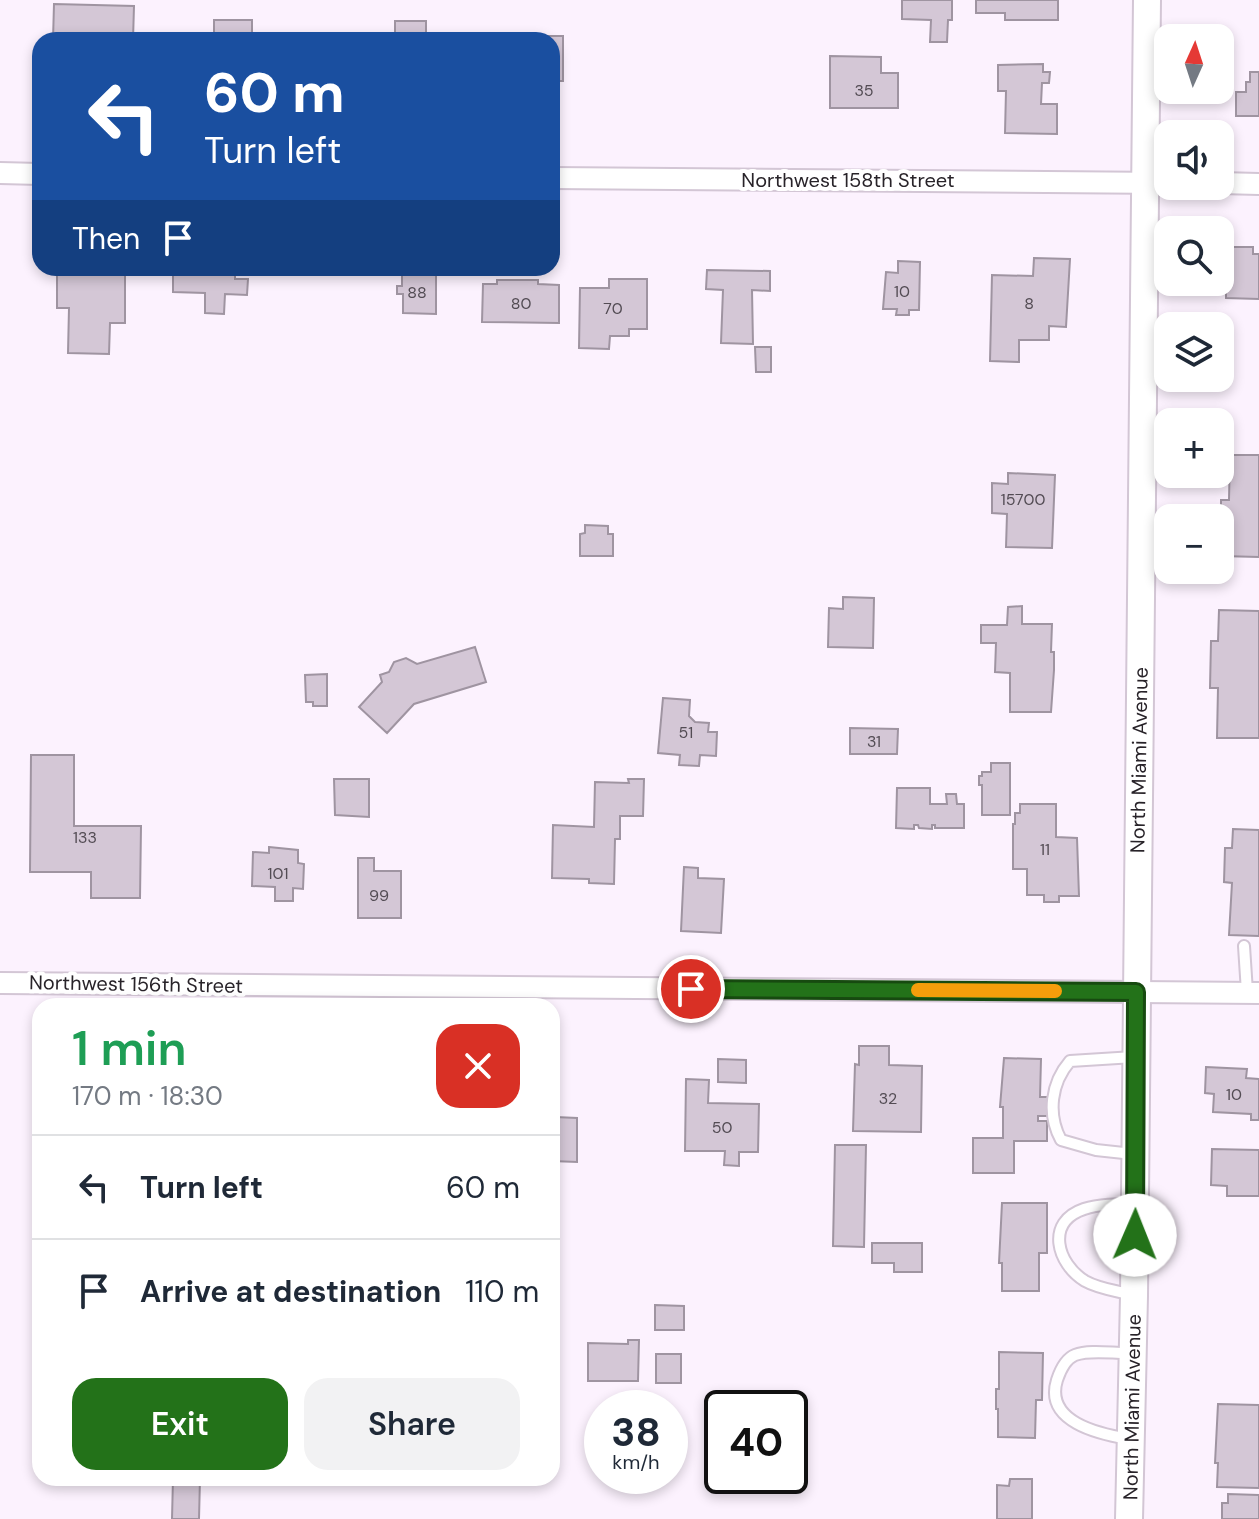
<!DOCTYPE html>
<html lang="en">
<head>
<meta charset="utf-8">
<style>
	body { margin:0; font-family:"DM Sans",sans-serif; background:#f2f2f3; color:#1f2937; height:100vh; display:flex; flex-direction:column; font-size:30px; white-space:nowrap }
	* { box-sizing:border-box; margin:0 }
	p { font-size:26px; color:#747a83 }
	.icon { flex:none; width:44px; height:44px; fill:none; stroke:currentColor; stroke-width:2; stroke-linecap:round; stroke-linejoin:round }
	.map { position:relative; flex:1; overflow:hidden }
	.drawer { position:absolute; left:32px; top:998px; width:528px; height:488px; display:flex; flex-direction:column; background:#fff; border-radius:24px; box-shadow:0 4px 12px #0003 }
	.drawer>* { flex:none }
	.top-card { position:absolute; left:32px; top:32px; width:528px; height:244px; border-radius:24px; box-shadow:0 4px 12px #0003; background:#1a4fa0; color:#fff; overflow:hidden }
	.needle { width:52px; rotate:3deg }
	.buttons { position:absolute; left:1154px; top:24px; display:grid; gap:16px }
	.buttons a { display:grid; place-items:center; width:80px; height:80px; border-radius:16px; background:#fff; box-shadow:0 4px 12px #0003; font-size:40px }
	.speed { position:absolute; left:584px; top:1390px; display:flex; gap:16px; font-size:40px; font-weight:700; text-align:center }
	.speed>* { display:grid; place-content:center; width:104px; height:104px; border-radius:50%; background:#fff; box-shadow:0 4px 12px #0003; line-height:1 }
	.speed small { font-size:20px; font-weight:400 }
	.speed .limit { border:4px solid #111; border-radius:12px; background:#fff; color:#111 }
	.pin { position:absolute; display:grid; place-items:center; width:68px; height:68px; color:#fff; margin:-34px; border:4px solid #fff; border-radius:50%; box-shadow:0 2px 8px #0007 }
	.me { position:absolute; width:88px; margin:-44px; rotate:1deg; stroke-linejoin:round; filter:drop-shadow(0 0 6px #0008) }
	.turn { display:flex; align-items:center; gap:28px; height:168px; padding:0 40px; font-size:36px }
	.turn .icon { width:104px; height:104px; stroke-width:2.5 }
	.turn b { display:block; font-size:56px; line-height:68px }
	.then { display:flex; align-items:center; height:76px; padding:0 40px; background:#0003; gap:16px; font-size:30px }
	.round { display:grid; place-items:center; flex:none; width:84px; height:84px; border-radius:24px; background:#f2f2f3 }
	.head { display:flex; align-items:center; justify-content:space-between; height:136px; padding:0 40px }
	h1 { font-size:48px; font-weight:600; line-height:60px; color:#1e9e55 }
	.cta { display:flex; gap:16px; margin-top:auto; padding:16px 40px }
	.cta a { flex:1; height:92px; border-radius:24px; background:#237219; color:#fff; font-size:32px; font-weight:600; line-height:92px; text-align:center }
	.cta a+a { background:#f2f2f3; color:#1f2937 }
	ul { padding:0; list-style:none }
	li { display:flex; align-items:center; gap:24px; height:104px; padding:0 40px; border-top:2px solid #e0e1e3 }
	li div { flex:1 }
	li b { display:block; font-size:30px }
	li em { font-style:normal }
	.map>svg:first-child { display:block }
	.building { fill:#d4c7d6; stroke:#9f94a1; stroke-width:2 }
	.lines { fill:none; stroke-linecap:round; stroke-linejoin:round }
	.service-casing { stroke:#d3c6d5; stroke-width:14 }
	.minor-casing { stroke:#d3c6d5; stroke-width:24 }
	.tertiary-casing { stroke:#d3c6d5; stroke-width:30 }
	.service { stroke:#fff; stroke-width:10 }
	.minor { stroke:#fff; stroke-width:20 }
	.tertiary { stroke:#fff; stroke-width:26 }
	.route-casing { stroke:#174a10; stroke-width:20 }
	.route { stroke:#237219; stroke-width:14 }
	.slow { stroke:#f59e0b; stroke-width:14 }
	.labels { text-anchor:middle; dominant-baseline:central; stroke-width:8; stroke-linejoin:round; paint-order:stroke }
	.number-label { font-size:16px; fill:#534c54 }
	.street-label { font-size:20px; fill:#282329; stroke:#fff }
</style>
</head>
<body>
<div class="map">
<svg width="1259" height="1519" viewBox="0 0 1259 1519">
	<rect width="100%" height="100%" fill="#fcf2fe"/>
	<path class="building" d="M 902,0 L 952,0 L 952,20 L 948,20 L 947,42 L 930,42 L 931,20 L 902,19 Z
		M 976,0 L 1058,0 L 1058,20 L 1005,20 L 1005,13 L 976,13 Z
		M 54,4 L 134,6 L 133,40 L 53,40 Z
		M 214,20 L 252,20 L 252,37 L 278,38 L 278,40 L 193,40 L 193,36 L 214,37 Z
		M 395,21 L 426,21 L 426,36 L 430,36 L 430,40 L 395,40 Z
		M 522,36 L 563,36 L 563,81 L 552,81 L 552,40 L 522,40 Z
		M 830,56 L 881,57 L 881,73 L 898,73 L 898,108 L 830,108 Z
		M 1043,64 L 1043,72 L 1050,72 L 1049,83 L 1042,83 L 1041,104 L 1057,104 L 1057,134 L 1005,133 L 1006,91 L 998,91 L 998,65 Z
		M 1250,72 L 1259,72 L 1259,116 L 1236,116 L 1236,92 L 1246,92 L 1246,82 L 1250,82 Z
		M 1226,247 L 1253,247 L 1253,254 L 1259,254 L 1259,299 L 1226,298 Z
		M 1034,258 L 1070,259 L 1066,327 L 1049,326 L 1049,340 L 1019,340 L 1019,362 L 990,361 L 992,275 L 1033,276 Z
		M 898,261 L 920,262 L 919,310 L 909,310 L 909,315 L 896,315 L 897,309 L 883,309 L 886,272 L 898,273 Z
		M 69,268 L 110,268 L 110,273 L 125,273 L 125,323 L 110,323 L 109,354 L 68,353 L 69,308 L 57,308 L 57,272 L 69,272 Z
		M 173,268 L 235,268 L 235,279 L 248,279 L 247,295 L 225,294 L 224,314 L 205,313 L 205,293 L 173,292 Z
		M 402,268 L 436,268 L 436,314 L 403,313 L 403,294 L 397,294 L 397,286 L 402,286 Z
		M 707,270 L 770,271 L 770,291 L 752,290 L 753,344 L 721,343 L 723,290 L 706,289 Z
		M 609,279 L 647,279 L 647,329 L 629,329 L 629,336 L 610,336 L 609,349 L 579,348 L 580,288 L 609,288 Z
		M 497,280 L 538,280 L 538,284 L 559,285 L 559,323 L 482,322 L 483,284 L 497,284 Z
		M 755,347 L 771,347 L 771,372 L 756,372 Z
		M 1230,455 L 1259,455 L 1259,557 L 1221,556 L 1221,500 L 1229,500 Z
		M 1008,473 L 1055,475 L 1052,548 L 1006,547 L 1007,514 L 992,513 L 992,483 L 1008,484 Z
		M 585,525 L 608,526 L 608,534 L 613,534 L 613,556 L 580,556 L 580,534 L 585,533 Z
		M 843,597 L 874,598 L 873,648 L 828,647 L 829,608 L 843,609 Z
		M 1022,606 L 1022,624 L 1052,624 L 1051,652 L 1054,652 L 1054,670 L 1051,712 L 1010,712 L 1010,673 L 995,672 L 996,643 L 981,643 L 981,625 L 1007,625 L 1008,607 Z
		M 1219,610 L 1259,611 L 1259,738 L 1217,738 L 1218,688 L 1210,688 L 1211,641 L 1218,641 Z
		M 475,647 L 486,682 L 414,704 L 387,733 L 359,707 L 382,682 L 380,675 L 389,672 L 394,662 L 406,658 L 417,664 Z
		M 327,674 L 327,706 L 313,706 L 313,702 L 306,702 L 305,675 Z
		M 663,698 L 690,700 L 689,716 L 695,722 L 709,723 L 708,732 L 717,732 L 716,756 L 700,755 L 699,766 L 679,765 L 680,755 L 658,753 Z
		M 850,728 L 898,729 L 897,754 L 850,754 Z
		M 31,755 L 74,755 L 74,826 L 141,826 L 140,898 L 91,898 L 91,872 L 30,872 Z
		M 991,763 L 1010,763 L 1010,815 L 982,815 L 982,785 L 979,785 L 979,776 L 982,776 L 982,772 L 991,772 Z
		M 334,779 L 369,779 L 369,817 L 335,815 Z
		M 628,779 L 644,779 L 643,816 L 620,816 L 620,839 L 615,839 L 614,884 L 589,883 L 589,879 L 552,878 L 553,825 L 594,827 L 595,782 L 629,783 Z
		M 897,788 L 930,788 L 930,804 L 947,804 L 946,794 L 956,794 L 957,804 L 964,804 L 964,828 L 935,828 L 935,825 L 932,825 L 932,829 L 919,828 L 918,825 L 914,825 L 914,829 L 896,828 Z
		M 1020,804 L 1056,804 L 1056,837 L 1077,838 L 1079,896 L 1059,896 L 1059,902 L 1044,902 L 1044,895 L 1027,895 L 1027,869 L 1013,869 L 1013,824 L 1015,824 L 1015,813 L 1020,813 Z
		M 1233,829 L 1259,830 L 1259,936 L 1229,935 L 1232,883 L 1224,882 L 1225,848 L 1232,848 Z
		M 269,847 L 298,850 L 298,863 L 304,864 L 303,889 L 293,888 L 293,901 L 275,901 L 275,887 L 252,886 L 253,852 L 269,853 Z
		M 358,858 L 374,858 L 374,871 L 401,871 L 401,918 L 358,918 Z
		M 684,867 L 698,868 L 698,878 L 724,879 L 721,933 L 681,931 Z
		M 859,1046 L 889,1046 L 889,1065 L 922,1066 L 921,1132 L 853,1131 L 855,1064 L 859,1065 Z
		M 1004,1058 L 1041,1059 L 1040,1097 L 1048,1097 L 1048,1107 L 1047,1116 L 1038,1116 L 1038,1121 L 1047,1121 L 1047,1141 L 1014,1141 L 1014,1173 L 973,1173 L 973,1138 L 1003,1138 L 1003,1107 L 1000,1107 Z
		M 718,1059 L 746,1060 L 746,1083 L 718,1082 Z
		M 1206,1067 L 1247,1069 L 1246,1078 L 1259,1079 L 1259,1120 L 1251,1120 L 1251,1114 L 1213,1112 L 1214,1094 L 1205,1093 Z
		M 686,1079 L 709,1080 L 708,1103 L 759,1104 L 758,1152 L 739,1152 L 739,1166 L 724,1165 L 725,1151 L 685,1151 Z
		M 36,1083 L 40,1083 L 40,1150 L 35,1150 Z
		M 555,1117 L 577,1118 L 577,1162 L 552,1161 L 552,1121 Z
		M 835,1145 L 866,1145 L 864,1247 L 833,1246 Z
		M 1212,1149 L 1259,1150 L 1259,1196 L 1227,1196 L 1227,1186 L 1211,1185 Z
		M 1002,1203 L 1047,1203 L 1047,1253 L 1039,1253 L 1039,1291 L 1002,1291 L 1002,1263 L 999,1263 Z
		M 872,1243 L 922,1243 L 922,1272 L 894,1272 L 894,1263 L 872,1263 Z
		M 655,1305 L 684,1306 L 684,1330 L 655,1330 Z
		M 628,1340 L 639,1340 L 638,1381 L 588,1381 L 588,1343 L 628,1344 Z
		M 999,1352 L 1043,1353 L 1042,1400 L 1036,1400 L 1035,1438 L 998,1437 L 998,1409 L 996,1409 L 996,1389 L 999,1389 Z
		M 656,1354 L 681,1354 L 681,1383 L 656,1383 Z
		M 1218,1404 L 1259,1405 L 1259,1488 L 1217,1487 L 1218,1463 L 1215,1463 Z
		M 173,1478 L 200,1478 L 199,1519 L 172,1519 Z
		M 1010,1479 L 1032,1479 L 1032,1519 L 997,1519 L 997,1485 L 1009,1486 Z
		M 1228,1494 L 1259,1495 L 1259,1519 L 1222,1519 L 1222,1503 L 1228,1503 Z"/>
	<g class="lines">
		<g class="service-casing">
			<path id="service" d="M 1244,946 L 1247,992
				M 1133,1154 L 1096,1150 L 1061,1140 C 1047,1114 1051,1083 1070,1061 L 1134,1057
				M 1132,1295 C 1118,1291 1099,1289 1085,1281 C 1057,1264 1045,1222 1084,1209 C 1099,1204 1117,1204 1133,1204
				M 1129,1439 C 1099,1434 1044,1422 1057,1380 C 1060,1371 1065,1359 1075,1355 C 1091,1349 1115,1354 1132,1353"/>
		</g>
		<g class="minor-casing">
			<path id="minor" d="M 0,173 L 40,174
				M 552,178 L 1168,183
				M 1220,183 L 1259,184
				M 0,983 L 1259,993"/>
		</g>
		<g class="tertiary-casing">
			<path id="tertiary" d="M 1129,1519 L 1134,1296 L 1147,0"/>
		</g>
		<use href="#service" class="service"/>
		<use href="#minor" class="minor"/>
		<use href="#tertiary" class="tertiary"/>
	</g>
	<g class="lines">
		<g class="route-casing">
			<path id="route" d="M 691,989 L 1136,992 L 1135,1235"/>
		</g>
		<use href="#route" class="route"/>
		<path class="slow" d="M 918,990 L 1055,991"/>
	</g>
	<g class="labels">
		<g class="number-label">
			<text x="864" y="90">35</text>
			<text x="902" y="291">10</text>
			<text x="417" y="292">88</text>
			<text x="521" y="303">80</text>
			<text x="1029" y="303">8</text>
			<text x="613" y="308">70</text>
			<text x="1023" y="499">15700</text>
			<text x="686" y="732">51</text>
			<text x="874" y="741">31</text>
			<text x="85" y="837">133</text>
			<text x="1045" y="849">11</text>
			<text x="278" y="873">101</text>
			<text x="379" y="895">99</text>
			<text x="1234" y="1094">10</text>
			<text x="888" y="1098">32</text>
			<text x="722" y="1127">50</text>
		</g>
		<g class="street-label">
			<text x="848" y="180">Northwest 158th Street</text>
			<text transform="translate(1139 760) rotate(-89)">North Miami Avenue</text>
			<text transform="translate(136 984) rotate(1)">Northwest 156th Street</text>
			<text transform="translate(1132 1407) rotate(-89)">North Miami Avenue</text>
		</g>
	</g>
</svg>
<div class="buttons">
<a><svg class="needle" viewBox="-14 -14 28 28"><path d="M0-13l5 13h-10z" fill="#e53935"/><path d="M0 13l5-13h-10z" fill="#747a83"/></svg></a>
<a><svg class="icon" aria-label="sound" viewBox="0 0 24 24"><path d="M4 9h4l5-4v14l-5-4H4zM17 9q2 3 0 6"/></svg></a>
<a><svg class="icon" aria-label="search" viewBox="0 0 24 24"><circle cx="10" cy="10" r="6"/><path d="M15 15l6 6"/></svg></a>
<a><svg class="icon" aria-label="layers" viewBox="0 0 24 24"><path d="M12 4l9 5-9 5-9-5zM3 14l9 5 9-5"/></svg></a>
<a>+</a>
<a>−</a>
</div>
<div class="speed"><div>38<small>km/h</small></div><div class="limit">40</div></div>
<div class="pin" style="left:691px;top:989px;background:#d93025"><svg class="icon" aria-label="arrive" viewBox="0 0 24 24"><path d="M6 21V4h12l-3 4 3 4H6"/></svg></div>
<svg class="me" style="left:1135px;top:1235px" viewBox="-20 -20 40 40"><circle r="19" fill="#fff"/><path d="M0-13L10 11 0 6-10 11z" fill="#237219"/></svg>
<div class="top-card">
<div class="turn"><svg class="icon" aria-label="left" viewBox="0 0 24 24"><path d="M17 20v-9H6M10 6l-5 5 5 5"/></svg><div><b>60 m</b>Turn left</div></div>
<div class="then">Then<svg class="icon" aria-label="arrive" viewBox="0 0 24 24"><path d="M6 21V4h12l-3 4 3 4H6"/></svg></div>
</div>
<section class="drawer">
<div class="head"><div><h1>1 min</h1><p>170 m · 18:30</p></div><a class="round" style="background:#d93025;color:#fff"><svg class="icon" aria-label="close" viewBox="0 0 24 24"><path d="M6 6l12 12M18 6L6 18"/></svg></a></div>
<ul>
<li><svg class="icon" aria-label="left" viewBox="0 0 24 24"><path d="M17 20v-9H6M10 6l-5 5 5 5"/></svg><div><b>Turn left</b></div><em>60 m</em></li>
<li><svg class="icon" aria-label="arrive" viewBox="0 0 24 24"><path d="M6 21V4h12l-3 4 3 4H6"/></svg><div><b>Arrive at destination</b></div><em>110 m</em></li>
</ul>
<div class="cta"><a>Exit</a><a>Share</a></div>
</section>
</div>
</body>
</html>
